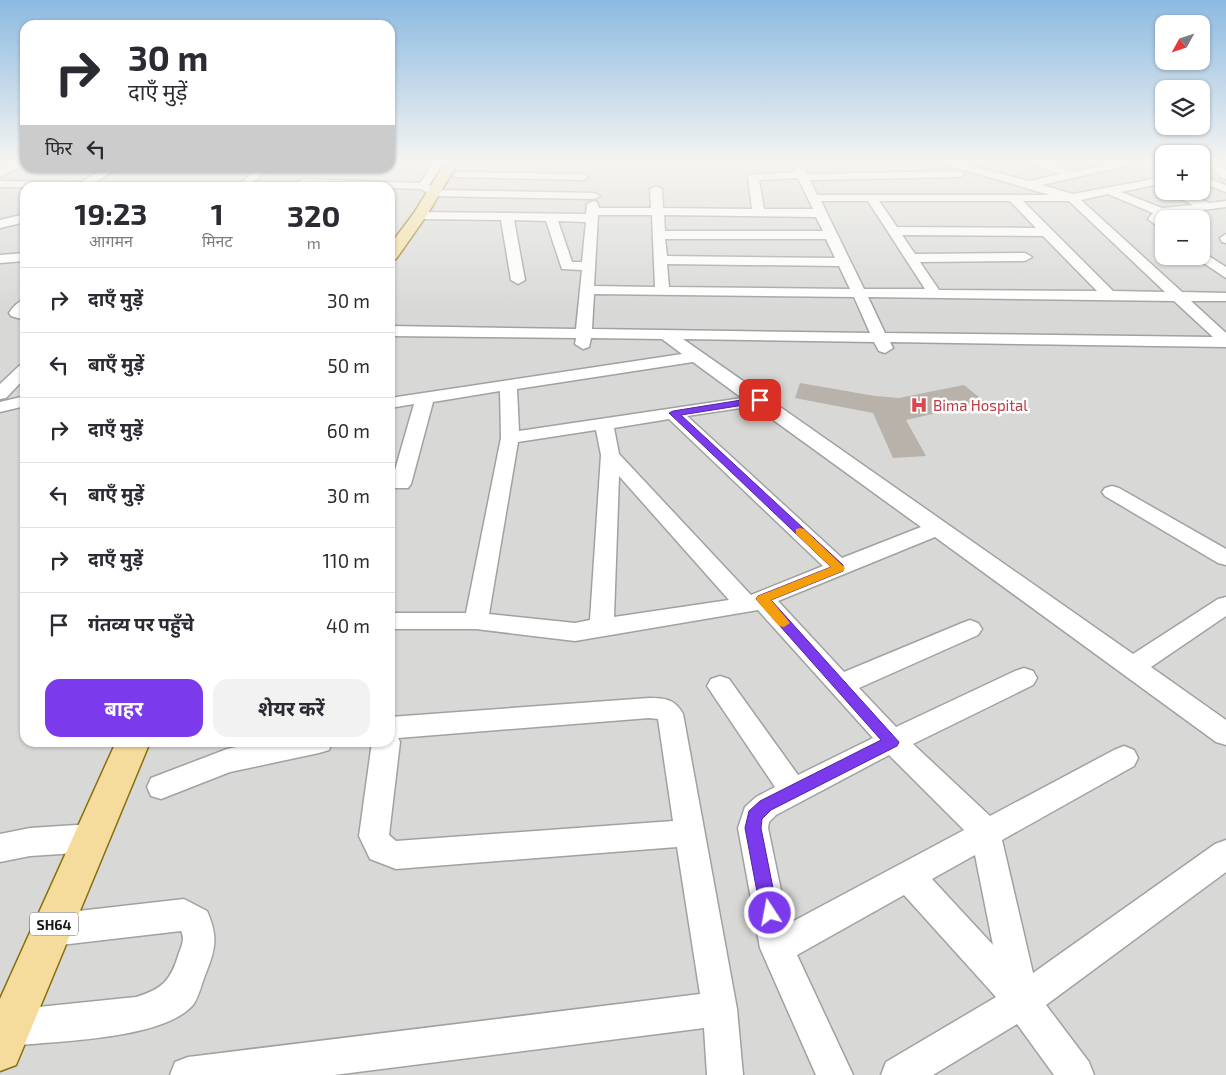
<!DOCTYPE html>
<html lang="hi">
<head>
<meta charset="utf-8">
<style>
	body { margin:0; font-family:"Exo 2","Noto Sans Devanagari",sans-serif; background:#f2f2f3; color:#2b2b33; height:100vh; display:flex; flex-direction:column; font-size:19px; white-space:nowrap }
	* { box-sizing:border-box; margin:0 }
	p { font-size:16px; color:#7c7c81 }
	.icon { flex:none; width:28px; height:28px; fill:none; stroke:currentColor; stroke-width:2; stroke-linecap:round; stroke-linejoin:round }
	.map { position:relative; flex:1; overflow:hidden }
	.sheet { position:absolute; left:20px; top:182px; width:375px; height:565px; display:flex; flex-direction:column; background:#fff; border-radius:15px; box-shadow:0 1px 4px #0004 }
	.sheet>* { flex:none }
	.top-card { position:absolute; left:20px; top:20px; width:375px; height:152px; border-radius:15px; box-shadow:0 1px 4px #0004; background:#fff; color:#2b2b33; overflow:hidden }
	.needle { width:32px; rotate:230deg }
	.buttons { position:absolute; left:1155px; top:15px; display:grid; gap:10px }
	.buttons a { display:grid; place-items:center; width:55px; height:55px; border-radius:10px; background:#fff; box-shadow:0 1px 4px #0004; font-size:25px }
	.pin { position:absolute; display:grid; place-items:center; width:42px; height:42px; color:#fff; margin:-21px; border-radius:10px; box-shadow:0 2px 8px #0006 }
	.me { position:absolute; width:55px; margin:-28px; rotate:349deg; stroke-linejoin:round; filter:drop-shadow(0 0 4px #0008) }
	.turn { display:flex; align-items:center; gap:18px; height:105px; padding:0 25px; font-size:22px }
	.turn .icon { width:65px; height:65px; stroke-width:2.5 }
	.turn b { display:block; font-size:35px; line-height:42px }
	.then { display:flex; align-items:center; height:48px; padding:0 25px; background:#0003; gap:10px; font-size:19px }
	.eta { display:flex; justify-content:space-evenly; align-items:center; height:85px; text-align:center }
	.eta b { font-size:30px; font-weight:700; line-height:35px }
	.button { display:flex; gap:10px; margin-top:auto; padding:10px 25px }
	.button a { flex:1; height:58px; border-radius:15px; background:#7c3aed; color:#fff; font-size:20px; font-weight:700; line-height:58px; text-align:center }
	.button a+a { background:#f2f2f3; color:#2b2b33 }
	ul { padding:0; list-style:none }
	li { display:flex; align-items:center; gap:15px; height:65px; padding:0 25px; border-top:1px solid #e1e1e2 }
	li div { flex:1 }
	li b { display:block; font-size:19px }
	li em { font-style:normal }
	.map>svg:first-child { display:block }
	.residential { fill:#d8d8d7; fill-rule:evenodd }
	.building { fill:#b8b2aa }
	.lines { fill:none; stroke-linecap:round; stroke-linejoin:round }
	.minor-casing { stroke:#a1a1a1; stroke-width:3 }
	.major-casing { stroke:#887109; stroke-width:3 }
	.minor { fill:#fff; fill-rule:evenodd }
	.major { fill:#f5dc9c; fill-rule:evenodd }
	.route { fill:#7c3aed; stroke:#51269a }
	.slow { fill:#f59e0b }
	.labels { text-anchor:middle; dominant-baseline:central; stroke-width:5; stroke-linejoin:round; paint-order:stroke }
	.shield { fill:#fff; stroke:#5f5f5f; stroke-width:1 }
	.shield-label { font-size:14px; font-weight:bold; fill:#1a1a1a }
	.health-label { font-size:15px; fill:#be3a42; stroke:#fff; text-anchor:start }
</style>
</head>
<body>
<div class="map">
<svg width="1226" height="1075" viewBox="0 0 1226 1075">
	<rect width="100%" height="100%" fill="#ece9e0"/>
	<path class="residential" d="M 0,161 L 25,161 L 25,168 L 390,168 L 390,161 L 1164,161 L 1164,191 L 1201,191 L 1201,161 L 1226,161 L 1226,1075 L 0,1075 ZM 25,188 L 390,188 L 390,742 L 25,742 ZM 1164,219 L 1201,219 L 1201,256 L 1164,256 Z"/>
	<path class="building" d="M 800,383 L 875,396 L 899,398 L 964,385 L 985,402 L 906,420 L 926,456 L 893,458 L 873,413 L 795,398 Z"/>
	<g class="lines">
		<g class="minor-casing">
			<path id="minor" d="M 16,161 L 25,161 L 25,165 L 0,177 L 0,170 Z
				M 434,161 L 444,161 L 429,185 L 439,190 L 594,193 L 600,196 L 594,199 L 433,196 L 421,189 L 303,185 L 298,182 L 303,179 L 420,183 Z
				M 801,161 L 817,161 L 804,167 L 807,174 L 960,171 L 965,174 L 960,177 L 810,180 L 817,195 L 1050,195 L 934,161 L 952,161 L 1029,181 L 1060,174 L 1033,164 L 1016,164 L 1011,161 L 1045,161 L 1073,172 L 1124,161 L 1146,161 L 1042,185 L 1073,194 L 1164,177 L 1164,183 L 1121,192 L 1162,208 L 1193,205 L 1165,191 L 1181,191 L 1209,203 L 1226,201 L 1226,207 L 1165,215 L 1161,219 L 1164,221 L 1164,231 L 1148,219 L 1153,213 L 1108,194 L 1081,200 L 1182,292 L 1226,293 L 1226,301 L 1191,301 L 1226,333 L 1226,347 L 890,342 L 893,348 L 885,353 L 879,351 L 874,342 L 683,339 L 1133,654 L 1218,599 L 1226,597 L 1226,616 L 1151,667 L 1226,720 L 1226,745 L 1216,742 L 935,537 L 778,601 L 844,672 L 962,623 L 970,620 L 978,623 L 982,629 L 978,635 L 859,688 L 896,727 L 1015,671 L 1024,668 L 1033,671 L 1037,678 L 1033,685 L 913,744 L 990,816 L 1114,750 L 1124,746 L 1134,750 L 1138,758 L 1134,766 L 1002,840 L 1033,973 L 1215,844 L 1226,840 L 1226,872 L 1046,1005 L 1089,1062 L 1094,1075 L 1054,1075 L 1017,1024 L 933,1075 L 881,1075 L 886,1062 L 996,997 L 904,895 L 797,955 L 853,1075 L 816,1075 L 760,948 L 738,828 L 745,807 L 756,797 L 775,787 L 707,686 L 711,679 L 720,676 L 729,679 L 798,775 L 873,738 L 758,610 L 575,641 L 476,629 L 390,629 L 390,613 L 466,613 L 501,438 L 500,391 L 433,402 L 411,484 L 408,488 L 394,488 L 391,484 L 414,404 L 390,408 L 390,398 L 682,354 L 662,339 L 591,338 L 589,347 L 583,349 L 575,344 L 576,338 L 390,336 L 390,326 L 576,329 L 582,270 L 562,269 L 546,221 L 514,220 L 525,280 L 518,284 L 511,280 L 501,220 L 420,219 L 414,215 L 416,212 L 586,214 L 587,204 L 593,201 L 597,202 L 599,208 L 651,208 L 650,189 L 656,186 L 662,189 L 663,208 L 752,209 L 748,177 L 749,175 L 796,172 L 793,166 ZM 798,178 L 813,209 L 764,209 L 759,180 ZM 821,201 L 868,201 L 925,289 L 864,289 ZM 879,201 L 1010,201 L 1036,228 L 897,227 ZM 1023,201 L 1069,201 L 1165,292 L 1113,291 ZM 598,215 L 652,215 L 655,287 L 594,286 ZM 664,215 L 816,217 L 823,231 L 665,231 ZM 558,221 L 586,222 L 582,262 L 572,262 ZM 902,235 L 1043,236 L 1097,291 L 939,290 L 920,262 L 1025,261 L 1032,257 L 1025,253 L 915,254 ZM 665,239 L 826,239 L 835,258 L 667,256 ZM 667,264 L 839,266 L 850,289 L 669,287 ZM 594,294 L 854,297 L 870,333 L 592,329 ZM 868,297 L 1174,301 L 1213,337 L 885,333 ZM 693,362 L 742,398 L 519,431 L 517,389 ZM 754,406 L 921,527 L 842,558 L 687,416 ZM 669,419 L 823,566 L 751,595 L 619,454 L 614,428 ZM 596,430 L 601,455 L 590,620 L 575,623 L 489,614 L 518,442 ZM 619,476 L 729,600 L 614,617 ZM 889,755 L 964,830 L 788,924 L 768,828 L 769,822 L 776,815 ZM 975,855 L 993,945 L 932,879 Z
				M 1151,161 L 1164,161 L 1164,167 Z
				M 1205,161 L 1216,161 L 1226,170 L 1226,179 L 1222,178 Z
				M 105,168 L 117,168 L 87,188 L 0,187 L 0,181 L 81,182 Z
				M 258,168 L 269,168 L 247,188 L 235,188 Z
				M 458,172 L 583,174 L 588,177 L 583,180 L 454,177 L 453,175 Z
				M 1201,176 L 1226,185 L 1226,192 L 1201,183 Z
				M 25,214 L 25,222 L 0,228 L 0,220 Z
				M 1226,234 L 1226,243 L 1222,242 L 1220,238 Z
				M 1201,251 L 1226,267 L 1226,278 L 1196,258 L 1195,256 L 1201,256 Z
				M 25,253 L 25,261 L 0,263 L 0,255 Z
				M 25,300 L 25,320 L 11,316 L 9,313 C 13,307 18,301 25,300 Z
				M 25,364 L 25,378 L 6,398 L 0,399 L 0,384 L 19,366 Z
				M 25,396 L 25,406 L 0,412 L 0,402 Z
				M 1112,486 L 1119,488 L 1226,549 L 1226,565 L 1218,563 L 1105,496 L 1102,492 L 1105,488 Z
				M 649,698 C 665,698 675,699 683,714 L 737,1009 L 743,1075 L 707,1075 L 704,1028 L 334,1075 L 170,1075 L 175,1062 L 188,1057 L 700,994 L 677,847 L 396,869 L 370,859 L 359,836 L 372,742 L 390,742 L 390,717 ZM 649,718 L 658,719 L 673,821 L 396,841 L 389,835 L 400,742 L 398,738 Z
				M 261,742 L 332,742 L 329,750 L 319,753 L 230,772 L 161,799 L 151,796 L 147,787 L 151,778 L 227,749 Z
				M 92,824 L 103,828 L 107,838 L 103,848 L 92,852 L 30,856 L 0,862 L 0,834 L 30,828 Z
				M 184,899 L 207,911 C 218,936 216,948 206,973 C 202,982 199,997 193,1005 C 163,1040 54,1041 9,1046 L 0,1042 L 0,1014 L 9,1010 L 136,997 C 163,989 171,980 179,953 C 182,945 185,939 181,931 L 52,946 L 40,941 L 36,930 L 40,919 L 52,914 Z"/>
		</g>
		<g class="major-casing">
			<path id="major" d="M 446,161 L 459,161 L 427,215 L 396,259 L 390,261 L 390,245 L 414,213 Z
				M 116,742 L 150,742 L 16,1065 L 0,1071 L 0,999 Z"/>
		</g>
		<use href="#minor" class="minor"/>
		<use href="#major" class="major"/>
	</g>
	<linearGradient id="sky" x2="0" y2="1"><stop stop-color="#8cbae1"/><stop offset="0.52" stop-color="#f6f5f1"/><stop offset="1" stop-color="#f6f5f1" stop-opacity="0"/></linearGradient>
	<rect width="1226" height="312" fill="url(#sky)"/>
	<path class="route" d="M 760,397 L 763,398 L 763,402 L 681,415 L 843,565 L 843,571 L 771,600 L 899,742 L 897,746 L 771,810 L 762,819 L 761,828 L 778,913 L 776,919 L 770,922 L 764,919 L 761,913 L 745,828 L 749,811 L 760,801 L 881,740 L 756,599 L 758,596 L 831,567 L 669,413 L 673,411 Z"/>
	<path class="slow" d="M 800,528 L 804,529 L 845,568 L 843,571 L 771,600 L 790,623 L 784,627 L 779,626 L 758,602 L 756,599 L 758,596 L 831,567 L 796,534 L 796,529 Z"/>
	<defs>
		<g id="hospital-bare" transform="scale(1.35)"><path d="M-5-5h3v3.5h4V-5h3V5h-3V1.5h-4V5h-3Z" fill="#e0444e" stroke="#fff" stroke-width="2.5" paint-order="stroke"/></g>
	</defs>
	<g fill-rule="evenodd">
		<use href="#hospital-bare" x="919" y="405"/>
	</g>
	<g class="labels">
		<rect class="shield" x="30" y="912.5" width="48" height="23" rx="4"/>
		<g class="shield-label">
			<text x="54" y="924">SH64</text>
		</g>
		<g class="health-label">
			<text x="933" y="405">Bima Hospital</text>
		</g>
	</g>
</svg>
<div class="buttons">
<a><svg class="needle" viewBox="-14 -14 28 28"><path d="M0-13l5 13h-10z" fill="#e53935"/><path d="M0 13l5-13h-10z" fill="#7c7c81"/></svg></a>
<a><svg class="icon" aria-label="layers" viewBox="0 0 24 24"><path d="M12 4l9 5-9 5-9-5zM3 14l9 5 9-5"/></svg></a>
<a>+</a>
<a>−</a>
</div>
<div class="pin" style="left:760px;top:400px;background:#d93025"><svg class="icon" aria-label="arrive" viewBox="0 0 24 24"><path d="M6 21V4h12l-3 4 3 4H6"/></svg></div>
<svg class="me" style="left:770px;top:913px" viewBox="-20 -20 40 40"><circle r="17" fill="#7c3aed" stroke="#fff" stroke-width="3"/><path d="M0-11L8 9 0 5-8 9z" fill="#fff"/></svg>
<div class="top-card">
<div class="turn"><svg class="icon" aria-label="right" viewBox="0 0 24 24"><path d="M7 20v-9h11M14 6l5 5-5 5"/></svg><div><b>30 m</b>दाएँ मुड़ें</div></div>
<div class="then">फिर<svg class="icon" aria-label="left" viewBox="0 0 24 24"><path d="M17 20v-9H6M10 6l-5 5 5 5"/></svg></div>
</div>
<section class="sheet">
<div class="eta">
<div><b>19:23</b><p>आगमन</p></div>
<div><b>1</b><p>मिनट</p></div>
<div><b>320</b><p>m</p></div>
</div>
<ul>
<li><svg class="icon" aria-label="right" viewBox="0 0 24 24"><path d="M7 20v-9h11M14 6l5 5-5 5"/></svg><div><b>दाएँ मुड़ें</b></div><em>30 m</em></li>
<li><svg class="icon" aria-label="left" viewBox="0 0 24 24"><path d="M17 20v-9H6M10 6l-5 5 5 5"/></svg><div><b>बाएँ मुड़ें</b></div><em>50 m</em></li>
<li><svg class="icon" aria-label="right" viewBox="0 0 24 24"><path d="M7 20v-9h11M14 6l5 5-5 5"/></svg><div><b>दाएँ मुड़ें</b></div><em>60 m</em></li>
<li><svg class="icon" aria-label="left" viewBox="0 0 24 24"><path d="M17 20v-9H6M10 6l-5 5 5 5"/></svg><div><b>बाएँ मुड़ें</b></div><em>30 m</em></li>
<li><svg class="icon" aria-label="right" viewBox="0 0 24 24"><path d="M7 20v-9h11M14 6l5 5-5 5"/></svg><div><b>दाएँ मुड़ें</b></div><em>110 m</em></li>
<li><svg class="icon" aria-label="arrive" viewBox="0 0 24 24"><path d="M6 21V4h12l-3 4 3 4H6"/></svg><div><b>गंतव्य पर पहुँचे</b></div><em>40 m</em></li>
</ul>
<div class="button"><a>बाहर</a><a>शेयर करें</a></div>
</section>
</div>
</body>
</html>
